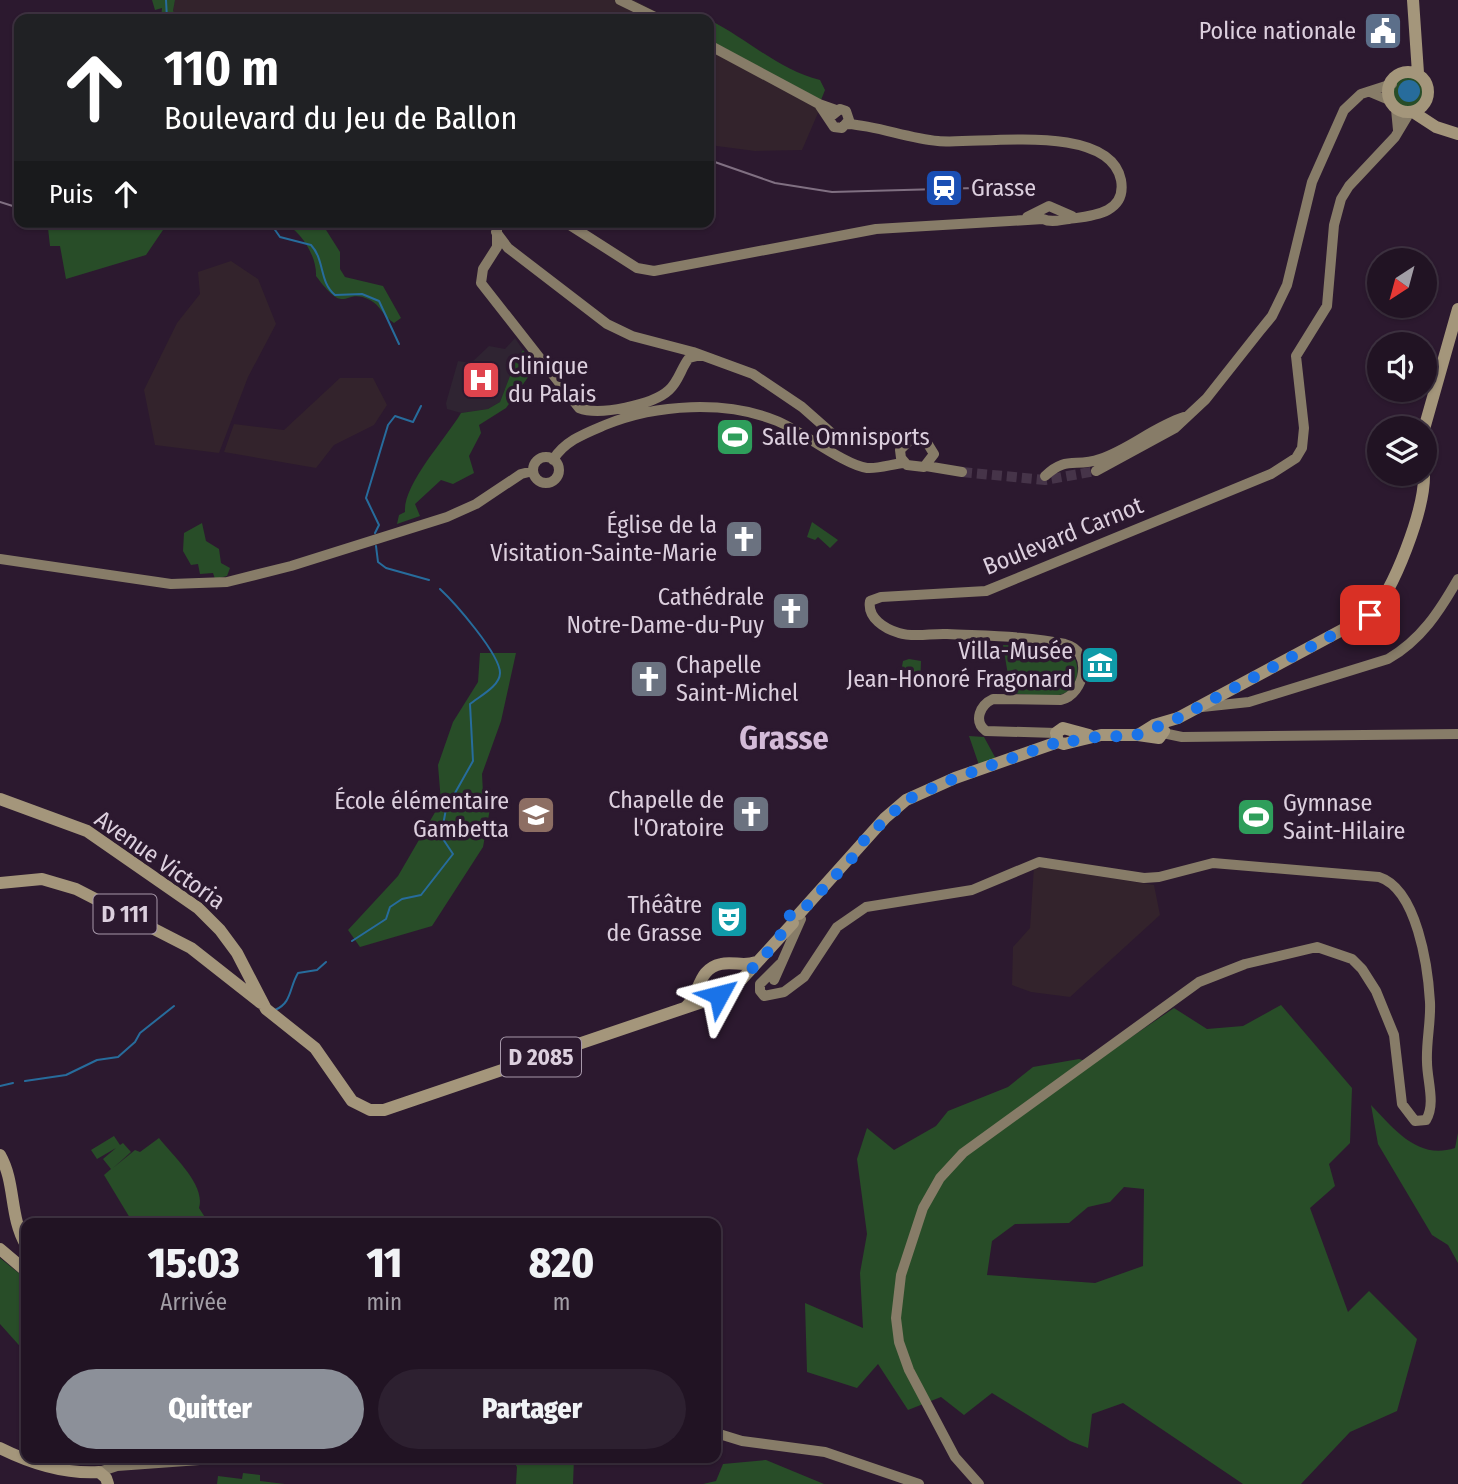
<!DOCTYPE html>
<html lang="fr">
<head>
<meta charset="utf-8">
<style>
	body { margin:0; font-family:"Fira Sans Condensed",sans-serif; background:#2d2030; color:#f1f3f6; height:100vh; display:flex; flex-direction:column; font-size:26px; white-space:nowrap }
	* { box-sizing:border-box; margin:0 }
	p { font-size:23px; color:#a29ea6 }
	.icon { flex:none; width:38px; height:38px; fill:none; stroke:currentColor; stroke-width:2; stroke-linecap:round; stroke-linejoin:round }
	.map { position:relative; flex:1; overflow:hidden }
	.details { position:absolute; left:21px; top:1218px; width:700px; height:245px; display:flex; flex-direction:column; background:#211323; border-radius:14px; box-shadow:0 2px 5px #0004,0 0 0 2px #3e3241 }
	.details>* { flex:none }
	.banner { position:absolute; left:14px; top:14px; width:700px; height:214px; border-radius:14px; box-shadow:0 2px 5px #0004,0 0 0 2px #3e3241; background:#202124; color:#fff; overflow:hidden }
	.needle { width:46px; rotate:216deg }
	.fabs { position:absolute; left:1367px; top:248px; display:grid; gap:14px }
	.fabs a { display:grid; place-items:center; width:70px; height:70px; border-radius:50%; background:#211323; box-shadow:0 2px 5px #0004,0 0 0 2px #3e3241; font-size:35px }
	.pin { position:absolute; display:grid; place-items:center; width:60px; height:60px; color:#fff; margin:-30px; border-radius:14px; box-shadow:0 4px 10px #0006 }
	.me { position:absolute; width:77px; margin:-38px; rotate:52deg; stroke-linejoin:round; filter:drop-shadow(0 0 5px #0008) }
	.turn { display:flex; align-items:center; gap:24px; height:147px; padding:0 35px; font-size:32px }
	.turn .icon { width:91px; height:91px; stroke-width:2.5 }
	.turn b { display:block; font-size:49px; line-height:60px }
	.then { display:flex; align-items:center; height:66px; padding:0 35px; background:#0003; gap:14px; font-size:26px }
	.eta { display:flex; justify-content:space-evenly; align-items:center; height:119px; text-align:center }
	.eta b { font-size:42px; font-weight:800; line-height:49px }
	.button { display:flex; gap:14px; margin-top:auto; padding:14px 35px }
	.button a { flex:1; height:80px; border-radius:42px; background:#8c9099; color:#fff; font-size:28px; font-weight:800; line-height:80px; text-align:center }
	.button a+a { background:#2d2030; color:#f1f3f6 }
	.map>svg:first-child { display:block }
	.industrial { fill:#33232c }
	.medical { fill:#2f2432 }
	.green { fill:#284d28; fill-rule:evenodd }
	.water { fill:#276c9c }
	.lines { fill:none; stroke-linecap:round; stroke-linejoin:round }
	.stream { stroke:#276c9c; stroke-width:2 }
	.secondary-tunnel { stroke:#463449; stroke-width:10; stroke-dasharray:10 5; stroke-linecap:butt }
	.secondary { stroke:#877c68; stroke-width:10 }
	.primary { stroke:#a4967b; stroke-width:12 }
	.rail { stroke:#807082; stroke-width:2 }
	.route { stroke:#1a73e8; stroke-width:12; stroke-dasharray:0 21.6 }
	.labels { text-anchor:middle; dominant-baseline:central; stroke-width:7; stroke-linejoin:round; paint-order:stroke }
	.shield { fill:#2c192f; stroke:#a798aa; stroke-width:2 }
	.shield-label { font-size:23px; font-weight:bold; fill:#dccfde }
	.poi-label { font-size:24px; fill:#dccfde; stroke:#2c192f; text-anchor:end }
	.street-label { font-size:24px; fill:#dccfde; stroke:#2c192f }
	.district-label { font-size:32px; font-weight:bold; fill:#d4bbd8; stroke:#2c192f }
</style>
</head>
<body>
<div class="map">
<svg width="1458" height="1484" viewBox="0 0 1458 1484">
	<rect width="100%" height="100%" fill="#2c192f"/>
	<path class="industrial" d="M 175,0 L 634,0 L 670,19 L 180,19 L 173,12 Z
		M 709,42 L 817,107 L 818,113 L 802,150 L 755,151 L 709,145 Z
		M 231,261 L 258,279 L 276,324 L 248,377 L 219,453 L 155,445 L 144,390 L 177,323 L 200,294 L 198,272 Z
		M 340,378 L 373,378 L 387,405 L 374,425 L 334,445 L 316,468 L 224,452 L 234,424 L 284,430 Z
		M 1034,866 L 1154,885 L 1160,915 L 1070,997 L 1031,992 L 1012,985 L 1013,947 L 1030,928 Z"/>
	<path class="medical" d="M 515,338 L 523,350 L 516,360 L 500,402 L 488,409 L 461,413 L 447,409 L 446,403 L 458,361 L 471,363 L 489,346 L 505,349 Z"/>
	<path class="green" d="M 152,0 L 175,0 L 173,11 L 180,19 L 161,19 L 162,8 L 155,10 Z
		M 709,20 C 747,38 778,70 820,80 L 825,90 L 821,100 L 709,40 Z
		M1393 92a15 15 0 1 1 30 0a15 15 0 1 1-30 0Z
		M 32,222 L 180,222 L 163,230 L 146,255 L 66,279 L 60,246 L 50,246 L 48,228 L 35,228 Z
		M 283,222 L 321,222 L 340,252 L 340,269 L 345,277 L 383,286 L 401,318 L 394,323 C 384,317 380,305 370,300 C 342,286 348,319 316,276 C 317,256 301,231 283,222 Z
		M 523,350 L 536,366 L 506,408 L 479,425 L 481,433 L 469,456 L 474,473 L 453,484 L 441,480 L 415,504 L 420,516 L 397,524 L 399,515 L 405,512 C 403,484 445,440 461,413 L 488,409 L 500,402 L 516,360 Z
		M 812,522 L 838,540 L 830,548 L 818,537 L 815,540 L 807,537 Z
		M 202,523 L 206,541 L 219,549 L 221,563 L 230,568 L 227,576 L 215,579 L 213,573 L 200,574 L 198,564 L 191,565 L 183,551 L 184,533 Z
		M 1003,645 C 1021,646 1045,644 1063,649 C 1082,654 1082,685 1065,693 C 1052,700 1026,694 1011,693 Z
		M 480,653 L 516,653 L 501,721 L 482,774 L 483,793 L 491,803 L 483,847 L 432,926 L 360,947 L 348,930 L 398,876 L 441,802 L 438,765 L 453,722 L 478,682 Z
		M 909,659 L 921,661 L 920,687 L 898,688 L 903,661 Z
		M 969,736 L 984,737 L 996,759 L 979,765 Z
		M 1281,1005 L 1352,1088 L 1350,1143 L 1329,1164 L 1335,1186 L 1310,1208 L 1348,1312 L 1369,1291 L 1417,1339 L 1397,1411 L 1350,1432 L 1301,1484 L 1243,1484 L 1123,1403 L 1092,1414 L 1088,1448 L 1070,1441 L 992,1393 L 964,1415 L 941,1397 L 908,1410 L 878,1364 L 857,1388 L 807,1372 L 805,1303 L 863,1328 L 860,1273 L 867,1234 L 857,1159 L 867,1128 L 894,1150 L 936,1126 L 948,1111 L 1008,1087 L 1033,1067 L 1079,1059 L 1093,1063 L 1174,1008 L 1207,1029 L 1243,1026 ZM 1124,1187 L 1144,1189 L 1143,1266 L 1095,1283 L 987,1275 L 992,1241 L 1015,1224 L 1069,1223 L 1088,1207 L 1110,1202 Z
		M 1371,1105 C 1395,1130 1418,1160 1455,1148 L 1458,1133 L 1458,1263 L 1448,1245 L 1432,1235 L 1378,1144 Z
		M 114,1136 L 120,1145 L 123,1143 L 131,1152 L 113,1168 L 135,1150 L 140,1152 L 159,1138 C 173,1156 206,1185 199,1208 L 208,1222 L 133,1223 L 104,1175 L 111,1169 L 103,1159 L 116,1148 L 97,1159 L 91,1150 Z
		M 0,1258 L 26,1279 L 26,1353 L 0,1324 Z
		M 511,1458 L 574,1458 L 573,1484 L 516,1484 L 517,1467 Z
		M 766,1460 L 824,1484 L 703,1484 L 716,1481 L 723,1464 Z
		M 243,1473 L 260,1475 L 260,1481 L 285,1484 L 217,1484 L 218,1476 L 242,1479 Z"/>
	<path class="water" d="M1398 91a11 11 0 1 1 22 0a11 11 0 1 1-22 0Z"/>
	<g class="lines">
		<path class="stream" d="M 166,0 L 167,19
			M 238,222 L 240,223
			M 263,223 L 273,227 L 280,237 L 311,245 C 325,260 319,282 335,295 L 362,294 L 379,301 L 399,344
			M 375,533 L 379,525 L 366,498 L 388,425 L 395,416 L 413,422 L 421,406
			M 376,546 L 378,562 L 386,568 L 429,580
			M 352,941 L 386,919 L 390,907 L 402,899 L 421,895 L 453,854 L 441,836 L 446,809 L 473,761 L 470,704 C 480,696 500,686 500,673 C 500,654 454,602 440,589
			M 275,1010 C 292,1003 289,988 298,973 L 317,970 L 326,962
			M 25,1081 L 66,1075 L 97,1060 L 118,1057 L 135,1042 L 140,1033 L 174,1006
			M 0,1086 L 13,1083"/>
		<path class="secondary-tunnel" d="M 962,472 L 1045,480 L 1096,471"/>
		<path class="secondary" d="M 620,0 L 659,19
			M 709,45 L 819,104 L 836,110
			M 1370,92 L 1389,100
			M 820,106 L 834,127 L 842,128 L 849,120 L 846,111 L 840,109 L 830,117
			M 1396,109 L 1398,130
			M 1027,217 L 1049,206 L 1072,216
			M 497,222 L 497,247 L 483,269 L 481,283 L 579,408 C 599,416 653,405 669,390 C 679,381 681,368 689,358 L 701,355
			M 565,222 L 637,268 L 654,271 L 876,229 L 1043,219 C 1051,223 1060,220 1069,219 C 1091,216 1127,214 1121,180 C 1109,121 978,145 938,141 C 907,138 878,126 848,124
			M 496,232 L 508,248 L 607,324 L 632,336 L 693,352 L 753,374 L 802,407 L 836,437 L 855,440 L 893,435 L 926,441 L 934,454 L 924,467 L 907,465 L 901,458 L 900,450 L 910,440
			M533 470a13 13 0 1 1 26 0a13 13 0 1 1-26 0Z
			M 553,460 C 564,441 586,433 605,425 C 656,404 726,400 777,421 C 802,431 844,465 867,468 C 879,469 892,464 904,463
			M 926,466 L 962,472
			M 1096,471 L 1175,428 L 1206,399 L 1259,332 L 1272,316 L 1287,285 L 1312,182 L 1344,110 L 1361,94 L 1392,84
			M 1045,476 C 1067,455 1075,468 1100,459 C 1130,449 1153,427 1184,417
			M 0,559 L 171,584 L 227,582 L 291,566 L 447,517 L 476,504 L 521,474 L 533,471
			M 1202,707 L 1249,702 L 1388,659 C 1421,640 1439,612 1458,579
			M 1056,733 L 986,731 C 973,721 980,705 993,699 L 1061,700 C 1085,694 1094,651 1065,644 C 1028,636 985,636 947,634 C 932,633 914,638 899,633 C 885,629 867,618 870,601 L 881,597 L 986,591 L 1271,474 L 1296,458 L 1302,448 L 1304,428 L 1296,356 L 1327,306 L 1334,225 L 1341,199 L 1349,186 L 1395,137 L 1410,112
			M 1163,733 L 1182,737 L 1458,734
			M 780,964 L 760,984 L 760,991 L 764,996 L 784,992 L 804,977 L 837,927 L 866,907 L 972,890 L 1039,862 L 1144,878 L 1159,877 L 1213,863 L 1379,877 C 1417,889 1428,967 1430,1002 C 1431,1022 1426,1042 1427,1062 C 1427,1080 1436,1104 1426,1120 L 1415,1121 L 1402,1104 L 1394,1035 L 1376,991 L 1362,969 L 1352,959 L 1317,947 L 1245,964 L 1199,982 L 963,1153 L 940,1178 L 923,1208 L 901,1275 L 896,1318 L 899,1342 L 909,1370 L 955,1457 L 979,1484
			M 774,980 L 801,919
			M 716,1433 L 742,1441 L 825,1452 L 919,1484
			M 99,1472 L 117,1466 L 227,1458"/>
		<path class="primary" d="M 1413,0 L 1418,73
			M1388 92a20 20 0 1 1 40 0a20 20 0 1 1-40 0Z
			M 1413,112 L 1436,127 L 1458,134
			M 1424,429 L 1458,309
			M 1138,735 L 1154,725 L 1178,718 L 1370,615 C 1394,591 1425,509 1424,474
			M 1058,742 L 1064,744 L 1101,735 L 1138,735 L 1159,738 L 1164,731 L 1158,725
			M 1058,742 L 1056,733 L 1063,728 L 1089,735
			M 0,799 L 87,831 L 198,908 L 220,930 L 237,953 L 266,1009 L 315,1048 L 352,1101 L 370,1110 L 384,1110 L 711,999 L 742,979 L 793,923
			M 0,883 L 42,879 L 76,889 L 191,948 L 261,1003
			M 799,914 L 885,818 L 906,800 L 955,778 L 1058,742
			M 686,1007 C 701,993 697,969 721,964 C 733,961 744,967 756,962
			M 0,1155 C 16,1183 9,1216 26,1245
			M 0,1249 L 26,1271
			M 0,1448 C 32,1464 65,1474 99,1472 L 106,1478 L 108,1484"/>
		<path class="rail" d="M 709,160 L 775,183 L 832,192 L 1011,187
			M 0,202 L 19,208"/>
	</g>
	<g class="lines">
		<path class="route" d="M 719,995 C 743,980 783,942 790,915 L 799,914 L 852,858 L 865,839 L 906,800 L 955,778 L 1058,742 L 1064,744 C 1087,734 1112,738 1136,735 C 1141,734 1170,721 1178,718 L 1370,615"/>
	</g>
	<defs>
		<g id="civic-square" transform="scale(2.0125)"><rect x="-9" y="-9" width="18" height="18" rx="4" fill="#5c6f8a" stroke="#2c192f"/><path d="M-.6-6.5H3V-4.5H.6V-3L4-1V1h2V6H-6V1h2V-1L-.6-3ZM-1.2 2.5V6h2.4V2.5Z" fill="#fff"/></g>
		<g id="station-square" transform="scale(2.0125)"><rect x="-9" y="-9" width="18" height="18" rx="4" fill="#1a4fb4" stroke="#2c192f"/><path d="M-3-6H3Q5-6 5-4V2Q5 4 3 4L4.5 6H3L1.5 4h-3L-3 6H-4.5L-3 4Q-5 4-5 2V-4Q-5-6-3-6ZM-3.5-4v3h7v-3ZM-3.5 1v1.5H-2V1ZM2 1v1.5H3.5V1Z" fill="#fff"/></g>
		<g id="hospital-square" transform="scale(2.0125)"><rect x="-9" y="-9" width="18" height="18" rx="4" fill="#e0444e" stroke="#2c192f"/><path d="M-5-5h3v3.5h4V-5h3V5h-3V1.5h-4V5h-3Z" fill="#fff"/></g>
		<g id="stadium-square" transform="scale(2.0125)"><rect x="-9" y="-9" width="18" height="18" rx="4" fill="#2e9e5b" stroke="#2c192f"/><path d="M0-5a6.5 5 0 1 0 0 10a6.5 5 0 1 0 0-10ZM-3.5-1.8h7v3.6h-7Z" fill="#fff"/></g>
		<g id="church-square" transform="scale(2.0125)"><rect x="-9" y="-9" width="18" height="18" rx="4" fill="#6b7280" stroke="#2c192f"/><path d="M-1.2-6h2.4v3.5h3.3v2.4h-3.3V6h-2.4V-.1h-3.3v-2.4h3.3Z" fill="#fff"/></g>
		<g id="museum-square" transform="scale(2.0125)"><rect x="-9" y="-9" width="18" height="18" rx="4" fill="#0f9aa8" stroke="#2c192f"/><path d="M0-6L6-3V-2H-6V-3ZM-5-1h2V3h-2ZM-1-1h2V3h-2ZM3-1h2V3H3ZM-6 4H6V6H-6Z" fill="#fff"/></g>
		<g id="school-square" transform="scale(2.0125)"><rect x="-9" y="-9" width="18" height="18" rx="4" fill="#8d6e63" stroke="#2c192f"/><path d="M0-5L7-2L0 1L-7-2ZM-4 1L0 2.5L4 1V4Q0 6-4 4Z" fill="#fff"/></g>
		<g id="theatre-square" transform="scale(2.0125)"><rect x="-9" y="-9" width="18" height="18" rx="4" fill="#0f9aa8" stroke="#2c192f"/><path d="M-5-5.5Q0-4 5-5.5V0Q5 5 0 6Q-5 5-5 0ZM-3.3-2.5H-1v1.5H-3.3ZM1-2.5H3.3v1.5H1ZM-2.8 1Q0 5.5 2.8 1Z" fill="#fff"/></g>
	</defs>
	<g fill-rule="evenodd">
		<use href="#civic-square" x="1383" y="31"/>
		<use href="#station-square" x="944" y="188"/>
		<use href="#hospital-square" x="481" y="380"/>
		<use href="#stadium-square" x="735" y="437"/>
		<use href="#church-square" x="744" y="539"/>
		<use href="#church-square" x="791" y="611"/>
		<use href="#museum-square" x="1100" y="665"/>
		<use href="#church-square" x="649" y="679"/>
		<use href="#church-square" x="751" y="814"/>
		<use href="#school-square" x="536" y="815"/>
		<use href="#stadium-square" x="1256" y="817"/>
		<use href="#theatre-square" x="729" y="919"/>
	</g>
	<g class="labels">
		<g class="shield">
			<rect x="93.5" y="894.5" width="63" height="39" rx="5"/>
			<rect x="501" y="1037.5" width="80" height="39" rx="5"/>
		</g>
		<g class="shield-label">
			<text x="125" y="914">D 111</text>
			<text x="541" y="1057">D 2085</text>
		</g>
		<g class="poi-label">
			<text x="1356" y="31">Police nationale</text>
			<text x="971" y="188" text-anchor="start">Grasse</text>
			<text x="508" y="366" text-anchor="start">Clinique<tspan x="508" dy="28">du Palais</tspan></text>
			<text x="762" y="437" text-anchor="start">Salle Omnisports</text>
			<text x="717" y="525">Église de la<tspan x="717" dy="28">Visitation-Sainte-Marie</tspan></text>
			<text x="764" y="597">Cathédrale<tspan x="764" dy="28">Notre-Dame-du-Puy</tspan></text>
			<text x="1073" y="651">Villa-Musée<tspan x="1073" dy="28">Jean-Honoré Fragonard</tspan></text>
			<text x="676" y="665" text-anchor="start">Chapelle<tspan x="676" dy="28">Saint-Michel</tspan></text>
			<text x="724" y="800">Chapelle de<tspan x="724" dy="28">l'Oratoire</tspan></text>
			<text x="509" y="801">École élémentaire<tspan x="509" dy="28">Gambetta</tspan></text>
			<text x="1283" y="803" text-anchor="start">Gymnase<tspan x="1283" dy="28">Saint-Hilaire</tspan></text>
			<text x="702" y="905">Théâtre<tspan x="702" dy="28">de Grasse</tspan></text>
		</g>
		<g class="street-label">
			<text transform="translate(1063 536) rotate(-22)">Boulevard Carnot</text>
			<text transform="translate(160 860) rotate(35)">Avenue Victoria</text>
		</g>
		<g class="district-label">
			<text x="784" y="738">Grasse</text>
		</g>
	</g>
</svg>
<div class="fabs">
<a><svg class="needle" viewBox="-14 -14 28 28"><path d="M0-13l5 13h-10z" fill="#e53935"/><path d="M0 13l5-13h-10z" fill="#a29ea6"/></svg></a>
<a><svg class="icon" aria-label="sound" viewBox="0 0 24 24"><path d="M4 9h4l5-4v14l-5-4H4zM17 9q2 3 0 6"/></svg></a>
<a><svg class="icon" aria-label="layers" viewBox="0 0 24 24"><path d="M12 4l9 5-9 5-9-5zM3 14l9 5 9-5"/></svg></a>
</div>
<div class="pin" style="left:1370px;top:615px;background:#d93025"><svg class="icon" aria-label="arrive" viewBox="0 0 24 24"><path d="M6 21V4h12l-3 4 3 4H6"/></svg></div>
<svg class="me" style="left:719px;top:995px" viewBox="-20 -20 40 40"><path d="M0-17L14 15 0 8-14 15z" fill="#1a73e8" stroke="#fff" stroke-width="4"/></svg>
<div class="banner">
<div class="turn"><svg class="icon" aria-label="ahead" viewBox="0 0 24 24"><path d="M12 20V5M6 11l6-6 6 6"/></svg><div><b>110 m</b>Boulevard du Jeu de Ballon</div></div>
<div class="then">Puis<svg class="icon" aria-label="ahead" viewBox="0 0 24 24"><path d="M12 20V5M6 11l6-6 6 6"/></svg></div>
</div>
<section class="details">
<div class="eta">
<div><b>15:03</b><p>Arrivée</p></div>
<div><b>11</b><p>min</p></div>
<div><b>820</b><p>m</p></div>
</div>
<div class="button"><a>Quitter</a><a>Partager</a></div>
</section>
</div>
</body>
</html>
